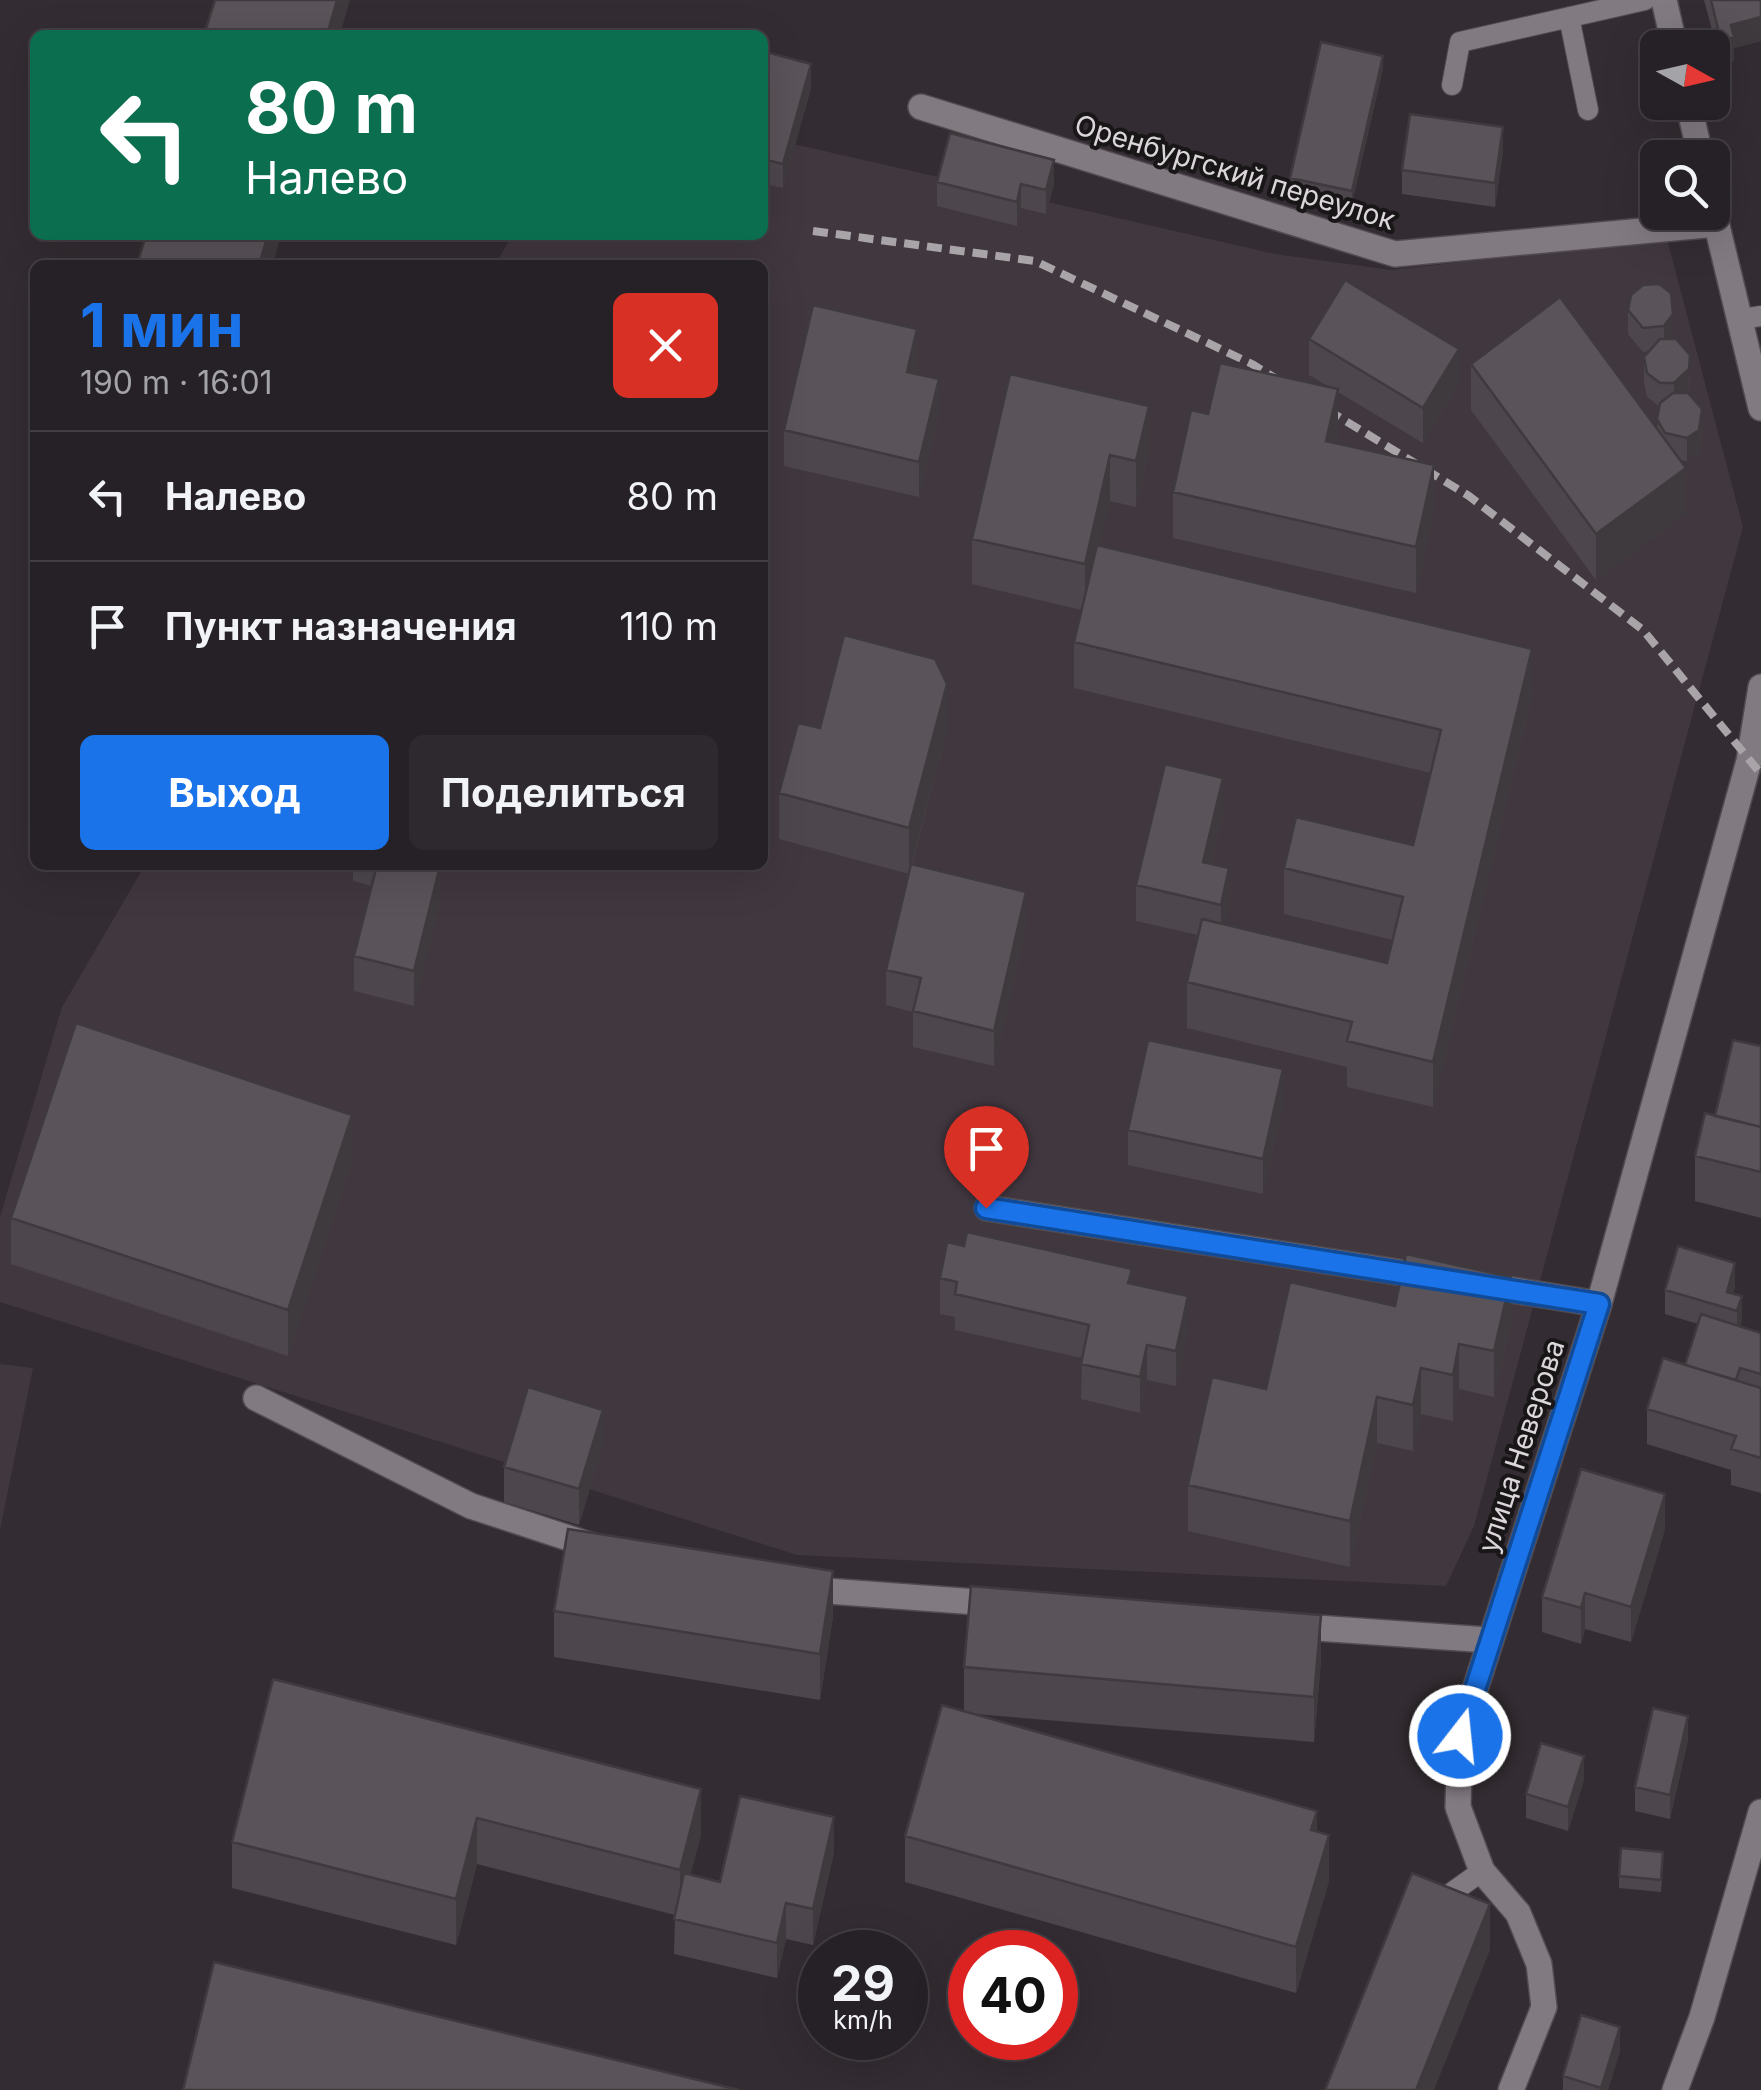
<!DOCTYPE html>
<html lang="ru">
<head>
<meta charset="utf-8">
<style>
	body { margin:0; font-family:Inter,sans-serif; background:#2e292e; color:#f1f3f6; height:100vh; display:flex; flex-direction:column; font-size:38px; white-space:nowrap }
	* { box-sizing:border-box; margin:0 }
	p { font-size:32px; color:#a4a3a7 }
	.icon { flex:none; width:55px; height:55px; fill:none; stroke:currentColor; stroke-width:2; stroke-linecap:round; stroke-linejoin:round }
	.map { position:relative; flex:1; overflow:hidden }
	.details { position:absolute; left:30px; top:260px; width:738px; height:610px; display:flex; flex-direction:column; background:#262126; border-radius:15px; box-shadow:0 10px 40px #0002,0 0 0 2px #423e43 }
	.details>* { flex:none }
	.top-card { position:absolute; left:30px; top:30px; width:738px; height:210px; border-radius:15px; box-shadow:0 10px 40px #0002,0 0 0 2px #423e43; background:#0b6e4f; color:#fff; overflow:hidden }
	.needle { width:65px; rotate:98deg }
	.controls { position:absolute; left:1640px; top:30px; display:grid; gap:20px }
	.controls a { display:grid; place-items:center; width:90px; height:90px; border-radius:15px; background:#262126; box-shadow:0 10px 40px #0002,0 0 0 2px #423e43; font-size:50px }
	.speed { position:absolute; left:798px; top:1930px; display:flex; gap:20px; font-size:50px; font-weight:700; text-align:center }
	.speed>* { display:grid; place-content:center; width:130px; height:130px; border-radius:50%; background:#262126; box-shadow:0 10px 40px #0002,0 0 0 2px #423e43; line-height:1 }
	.speed small { font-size:25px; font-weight:400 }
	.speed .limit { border:15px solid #d22; background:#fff; color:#111 }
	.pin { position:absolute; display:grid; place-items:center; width:85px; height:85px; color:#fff; margin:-102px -42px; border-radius:50% 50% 50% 0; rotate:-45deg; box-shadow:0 0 10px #0007 }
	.pin .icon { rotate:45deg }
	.me { position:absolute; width:110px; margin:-55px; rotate:16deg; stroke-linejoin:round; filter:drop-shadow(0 0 8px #0008) }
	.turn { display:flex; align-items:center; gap:35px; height:210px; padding:0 50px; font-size:45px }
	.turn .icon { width:130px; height:130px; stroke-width:2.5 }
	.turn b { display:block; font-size:70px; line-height:85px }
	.round { display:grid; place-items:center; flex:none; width:105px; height:105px; border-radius:15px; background:#2e292e }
	.headline { display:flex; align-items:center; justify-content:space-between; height:170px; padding:0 50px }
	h1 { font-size:60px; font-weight:700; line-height:75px; color:#1a73e8 }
	.cta { display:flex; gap:20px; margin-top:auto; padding:20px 50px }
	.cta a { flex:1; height:115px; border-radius:15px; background:#1a73e8; color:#fff; font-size:40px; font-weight:700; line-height:115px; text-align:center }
	.cta a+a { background:#2e292e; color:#f1f3f6 }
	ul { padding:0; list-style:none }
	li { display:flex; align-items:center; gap:30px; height:130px; padding:0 50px; border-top:2px solid #423e43 }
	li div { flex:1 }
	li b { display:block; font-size:38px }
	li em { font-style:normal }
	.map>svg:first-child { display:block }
	.built { fill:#41373f }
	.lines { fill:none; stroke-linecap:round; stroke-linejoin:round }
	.service-casing { stroke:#514b50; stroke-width:22 }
	.minor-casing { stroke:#514b50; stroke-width:28 }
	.tertiary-casing { stroke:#514b50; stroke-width:28 }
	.service { stroke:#827a81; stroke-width:20 }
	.minor { stroke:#827a81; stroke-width:25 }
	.tertiary { stroke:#827a81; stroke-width:25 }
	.rail { stroke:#a9a4a8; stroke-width:8; stroke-dasharray:15 8; stroke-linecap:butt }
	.wall { fill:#4d474d }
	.shaded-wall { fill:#3f3a3e }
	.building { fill:#5a5359; stroke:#3f3a3e; stroke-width:2.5 }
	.route-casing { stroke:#114b97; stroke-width:25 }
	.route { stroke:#1a73e8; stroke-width:18 }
	.labels { text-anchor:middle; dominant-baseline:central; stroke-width:8; stroke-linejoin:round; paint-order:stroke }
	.street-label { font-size:28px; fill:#dbd6da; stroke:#191618 }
</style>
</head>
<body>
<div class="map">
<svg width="1761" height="2090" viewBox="0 0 1761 2090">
	<rect width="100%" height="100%" fill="#332c32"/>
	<path class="built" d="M 763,137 L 1275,254 L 1391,270 L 1667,239 L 1743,527 L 1474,1526 L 1446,1586 L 797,1555 L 0,1302 L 0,1217 L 62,1007 L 145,865 L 762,865 L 762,265 L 495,265 L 512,235 L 762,235 Z
		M 0,1364 L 33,1368 L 0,1530 Z"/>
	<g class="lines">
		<g class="service-casing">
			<path id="service" d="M 1569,17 L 1588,110
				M 1452,85 L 1460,42 L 1645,0
				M 1742,319 L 1761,316
				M 1436,1904 L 1482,1871"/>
		</g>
		<g class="minor-casing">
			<path id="minor" d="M 921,107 L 1395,254 L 1717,224
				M 987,1208 L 1436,1278
				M 1481,1285 L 1599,1304
				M 256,1398 L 471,1506 L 599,1548
				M 800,1589 L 1004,1604
				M 1288,1626 L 1488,1640
				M 1675,2090 L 1702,2017 L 1761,1812"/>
		</g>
		<g class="tertiary-casing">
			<path id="tertiary" d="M 1664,0 L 1675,48
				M 1688,102 L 1701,158
				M 1712,205 L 1761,408
				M 1511,2090 L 1544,2007 L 1539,1964 L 1518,1913 L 1482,1871 L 1458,1807 L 1460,1736 L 1599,1304 L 1749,761 L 1761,687"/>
		</g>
		<use href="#service" class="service"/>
		<use href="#minor" class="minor"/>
		<use href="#tertiary" class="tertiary"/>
		<path class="rail" d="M 813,231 L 1035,261 L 1252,364 L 1469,496 L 1643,630 L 1761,774"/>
	</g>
	<path class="wall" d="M 1704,0 L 1761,0 L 1761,41 L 1734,48 L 1734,61 L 1721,64 Z
		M 762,51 L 811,88 L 783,188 L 762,183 Z
		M 1383,68 L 1352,203 L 1290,190 L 1290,178 Z
		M 1503,151 L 1495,207 L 1402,194 L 1402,170 Z
		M 937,182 L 1054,184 L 1046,214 L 1021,208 L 1017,226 L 937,206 Z
		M 1643,285 L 1673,338 L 1690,378 L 1689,394 L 1702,433 L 1699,454 L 1687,461 L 1680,460 L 1686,514 L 1596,580 L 1471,410 L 1471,364 L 1657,429 L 1660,407 L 1647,397 L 1644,381 L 1644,357 L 1649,351 L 1643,352 L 1628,334 L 1628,310 Z
		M 1309,339 L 1459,384 L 1423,443 L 1338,392 L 1338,435 L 1336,443 L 1434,511 L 1416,593 L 1173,538 L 1173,492 L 1208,414 L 1331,388 L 1309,375 Z
		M 917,364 L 915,373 L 939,414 L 919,497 L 784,466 L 784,430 Z
		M 1010,374 L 1149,452 L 1136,507 L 1110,501 L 1099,546 L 1532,695 L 1433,1107 L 1347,1087 L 1347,1067 L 1187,1028 L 1187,982 L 1198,935 L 1136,921 L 1136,885 L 1223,814 L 1211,864 L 1229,904 L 1224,925 L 1387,963 L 1393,940 L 1284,914 L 1284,868 L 1413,845 L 1431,773 L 1074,688 L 1074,642 L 1081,610 L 972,584 L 972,539 Z
		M 820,728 L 947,730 L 912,865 L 1026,927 L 994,1066 L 913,1047 L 913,1012 L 886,1005 L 886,970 L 909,874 L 779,839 L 779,793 Z
		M 353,865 L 438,865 L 440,901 L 414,1006 L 354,991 L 354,956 L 372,886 L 353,881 Z
		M 1761,1046 L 1761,1218 L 1695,1201 L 1695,1156 L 1715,1116 Z
		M 1283,1105 L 1263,1194 L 1128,1165 L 1128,1130 Z
		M 352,1161 L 288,1356 L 11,1264 L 11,1218 Z
		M 940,1278 L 1132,1284 L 1188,1332 L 1176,1386 L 1147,1380 L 1140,1413 L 1081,1399 L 1082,1358 L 955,1330 L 955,1317 L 940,1314 Z
		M 1735,1287 L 1733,1294 L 1742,1320 L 1740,1326 L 1761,1333 L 1761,1493 L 1731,1485 L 1731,1470 L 1647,1444 L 1647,1409 L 1685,1365 L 1698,1324 L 1665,1314 L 1665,1290 Z
		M 1395,1306 L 1511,1323 L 1494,1397 L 1459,1389 L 1453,1421 L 1421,1414 L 1413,1451 L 1377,1443 L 1350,1567 L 1188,1531 L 1188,1485 Z
		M 603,1445 L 579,1525 L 504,1502 L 504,1467 Z
		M 1665,1529 L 1631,1642 L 1585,1629 L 1581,1644 L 1542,1632 L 1542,1597 Z
		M 554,1611 L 833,1617 L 820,1700 L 554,1657 Z
		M 1321,1661 L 1314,1742 L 975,1714 L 1317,1831 L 1329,1881 L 1296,1993 L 905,1882 L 905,1836 L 964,1711 L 964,1667 Z
		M 273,1679 L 701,1835 L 690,1875 L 720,1882 L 834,1852 L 813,1945 L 786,1939 L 777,1978 L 674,1954 L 675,1915 L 477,1864 L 456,1945 L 232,1888 L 232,1842 Z
		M 1688,1740 L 1670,1819 L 1635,1811 L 1635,1787 Z
		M 1584,1780 L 1568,1831 L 1526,1818 L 1526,1794 Z
		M 1663,1864 L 1661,1892 L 1619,1888 L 1619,1876 Z
		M 1620,2051 L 1608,2090 L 1563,2090 L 1563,2076 Z"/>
	<path class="shaded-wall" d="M 337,0 L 350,0 L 340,35 L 327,35 Z
		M 1761,17 L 1761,41 L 1734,48 L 1734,61 L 1721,64 L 1721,41 L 1731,25 Z
		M 1383,56 L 1383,68 L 1352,203 L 1352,191 Z
		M 811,64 L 811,88 L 783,188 L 783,164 Z
		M 1503,127 L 1503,151 L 1495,207 L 1495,183 Z
		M 1054,160 L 1054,184 L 1046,214 L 1046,190 Z
		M 1021,184 L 1021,208 L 1017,226 L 1017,202 Z
		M 268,235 L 281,235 L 273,265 L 259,265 Z
		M 1673,314 L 1673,338 L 1664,349 L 1664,326 Z
		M 917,329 L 917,364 L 907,407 L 907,372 Z
		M 1459,349 L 1459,384 L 1423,443 L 1423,408 Z
		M 1690,355 L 1689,393 L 1674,407 L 1674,383 Z
		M 939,379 L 939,414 L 919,497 L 919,462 Z
		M 1338,389 L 1338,435 L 1326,487 L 1326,441 Z
		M 1149,406 L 1149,452 L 1136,507 L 1136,461 Z
		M 1702,409 L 1702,433 L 1699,454 L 1687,461 L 1687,438 Z
		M 1110,455 L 1110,501 L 1085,610 L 1085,564 Z
		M 1434,465 L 1434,511 L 1416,593 L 1416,547 Z
		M 1686,468 L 1686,514 L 1596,580 L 1596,534 Z
		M 1532,649 L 1532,695 L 1433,1107 L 1433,1062 Z
		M 947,684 L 947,730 L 909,874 L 909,828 Z
		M 1223,778 L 1223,814 L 1203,897 L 1203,862 Z
		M 440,866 L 440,901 L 414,1006 L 414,971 Z
		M 1229,868 L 1229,904 L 1221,941 L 1221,905 Z
		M 1026,892 L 1026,927 L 994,1066 L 994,1031 Z
		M 1283,1069 L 1283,1105 L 1263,1194 L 1263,1159 Z
		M 352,1115 L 352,1161 L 288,1356 L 288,1310 Z
		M 1735,1263 L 1735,1287 L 1729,1309 L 1727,1292 Z
		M 1511,1277 L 1511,1323 L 1494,1397 L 1494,1351 Z
		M 1188,1296 L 1188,1332 L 1176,1386 L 1176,1351 Z
		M 1742,1296 L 1742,1320 L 1737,1335 L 1737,1311 Z
		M 1459,1344 L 1459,1389 L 1453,1421 L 1453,1375 Z
		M 1147,1345 L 1147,1380 L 1140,1413 L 1140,1377 Z
		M 1421,1368 L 1421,1414 L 1413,1451 L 1413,1405 Z
		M 1377,1397 L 1377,1443 L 1350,1567 L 1350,1521 Z
		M 603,1410 L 603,1445 L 579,1525 L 579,1489 Z
		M 1665,1494 L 1665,1529 L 1631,1642 L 1631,1607 Z
		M 833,1571 L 833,1617 L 820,1700 L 820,1654 Z
		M 1585,1593 L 1585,1629 L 1581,1644 L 1581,1608 Z
		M 1321,1615 L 1321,1661 L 1314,1742 L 1314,1697 Z
		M 1688,1716 L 1688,1740 L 1670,1819 L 1670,1795 Z
		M 1584,1756 L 1584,1780 L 1568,1831 L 1568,1807 Z
		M 701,1789 L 701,1835 L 680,1916 L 680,1870 Z
		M 1317,1811 L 1317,1857 L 1311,1830 Z
		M 834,1817 L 834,1852 L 813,1945 L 813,1909 Z
		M 477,1818 L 477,1864 L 456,1945 L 456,1899 Z
		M 1329,1835 L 1329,1881 L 1296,1993 L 1296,1947 Z
		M 786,1903 L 786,1939 L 777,1978 L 777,1943 Z
		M 1490,1904 L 1490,1950 L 1434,2090 L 1416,2090 Z
		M 1620,2027 L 1620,2051 L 1608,2090 L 1601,2090 Z"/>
	<path class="building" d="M 215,0 L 337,0 L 327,35 L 204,35 Z
		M 1711,0 L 1761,0 L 1761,17 L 1731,25 L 1734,37 L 1721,41 Z
		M 1321,42 L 1383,56 L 1352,191 L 1290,178 Z
		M 762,51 L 811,64 L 783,164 L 762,159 Z
		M 1410,114 L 1503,127 L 1495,183 L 1402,170 Z
		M 950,133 L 1054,160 L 1046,190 L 1021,184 L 1017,202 L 937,182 Z
		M 146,235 L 268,235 L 259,265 L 137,265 Z
		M 1345,280 L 1459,349 L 1423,408 L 1309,339 Z
		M 1659,284 L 1671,293 L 1673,314 L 1664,326 L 1643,328 L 1628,310 L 1631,295 L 1643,285 Z
		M 1560,297 L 1686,468 L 1596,534 L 1471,364 Z
		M 813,305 L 917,329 L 907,372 L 939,379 L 919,462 L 784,430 Z
		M 1660,339 L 1676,339 L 1690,355 L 1689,369 L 1674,383 L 1660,383 L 1647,373 L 1644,357 Z
		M 1220,363 L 1338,389 L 1326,441 L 1434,465 L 1416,547 L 1173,492 L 1191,410 L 1208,414 Z
		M 1010,374 L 1149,406 L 1136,461 L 1110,455 L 1085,564 L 972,539 Z
		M 1673,393 L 1688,393 L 1702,409 L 1699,430 L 1687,438 L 1665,433 L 1657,419 L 1660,403 Z
		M 1097,545 L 1532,649 L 1433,1062 L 1347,1041 L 1352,1022 L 1187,982 L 1202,919 L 1387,963 L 1403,897 L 1284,868 L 1296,817 L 1413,845 L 1441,730 L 1074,642 Z
		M 844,635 L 935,659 L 947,684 L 909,828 L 779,793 L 798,723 L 820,728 Z
		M 1165,764 L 1223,778 L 1203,862 L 1229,868 L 1221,905 L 1136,885 Z
		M 911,864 L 1026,892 L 994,1031 L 913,1011 L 921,978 L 886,970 Z
		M 377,865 L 440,866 L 414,971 L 354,956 Z
		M 76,1023 L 352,1115 L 288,1310 L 11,1218 Z
		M 1148,1040 L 1283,1069 L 1263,1159 L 1128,1130 Z
		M 1733,1040 L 1761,1046 L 1761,1127 L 1715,1116 Z
		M 1705,1113 L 1761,1127 L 1761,1172 L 1695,1156 Z
		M 967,1232 L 1132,1269 L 1128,1283 L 1188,1296 L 1176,1351 L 1147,1345 L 1140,1377 L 1081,1364 L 1089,1325 L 955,1294 L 957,1282 L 940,1278 L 947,1242 L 964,1246 Z
		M 1678,1246 L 1735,1263 L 1727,1292 L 1742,1296 L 1737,1311 L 1665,1290 Z
		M 1406,1254 L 1511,1277 L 1494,1351 L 1459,1344 L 1453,1375 L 1421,1368 L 1413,1405 L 1377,1397 L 1350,1521 L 1188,1485 L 1212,1377 L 1266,1389 L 1290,1282 L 1395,1306 Z
		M 1701,1314 L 1761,1333 L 1761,1374 L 1740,1368 L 1736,1380 L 1685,1365 Z
		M 1663,1358 L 1761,1388 L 1761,1458 L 1731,1449 L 1736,1436 L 1647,1409 Z
		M 528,1387 L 603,1410 L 579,1489 L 504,1467 Z
		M 1581,1469 L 1665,1494 L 1631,1607 L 1585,1593 L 1581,1608 L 1542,1597 Z
		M 568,1529 L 833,1571 L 820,1654 L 554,1611 Z
		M 971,1586 L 1321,1615 L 1314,1697 L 964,1667 Z
		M 273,1679 L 701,1789 L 680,1870 L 477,1818 L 456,1899 L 232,1842 Z
		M 942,1705 L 1317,1811 L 1311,1830 L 1329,1835 L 1296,1947 L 905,1836 Z
		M 1653,1708 L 1688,1716 L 1670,1795 L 1635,1787 Z
		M 1541,1743 L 1584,1756 L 1568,1807 L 1526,1794 Z
		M 740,1796 L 834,1817 L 813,1909 L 786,1903 L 777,1943 L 674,1919 L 684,1873 L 720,1882 Z
		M 1621,1848 L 1663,1852 L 1661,1880 L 1619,1876 Z
		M 1412,1873 L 1490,1904 L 1416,2090 L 1325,2090 Z
		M 214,1962 L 739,2090 L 183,2090 Z
		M 1581,2015 L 1620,2027 L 1601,2088 L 1563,2076 Z"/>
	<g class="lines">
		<g class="route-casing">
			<path id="route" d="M 986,1208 L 1599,1304 L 1460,1736"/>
		</g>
		<use href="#route" class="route"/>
	</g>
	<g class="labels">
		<g class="street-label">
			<text transform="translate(1235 172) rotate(17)">Оренбургский переулок</text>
			<text transform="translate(1521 1446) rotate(-72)">улица Неверова</text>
		</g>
	</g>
</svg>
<div class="controls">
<a><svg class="needle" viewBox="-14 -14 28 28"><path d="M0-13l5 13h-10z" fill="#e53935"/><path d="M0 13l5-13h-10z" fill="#a4a3a7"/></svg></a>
<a><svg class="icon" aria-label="search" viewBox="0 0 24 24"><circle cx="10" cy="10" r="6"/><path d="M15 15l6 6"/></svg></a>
</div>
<div class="speed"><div>29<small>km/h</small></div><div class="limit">40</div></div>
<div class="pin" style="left:986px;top:1208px;background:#d93025"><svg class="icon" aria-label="arrive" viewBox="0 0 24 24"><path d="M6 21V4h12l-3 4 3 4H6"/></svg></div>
<svg class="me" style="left:1460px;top:1736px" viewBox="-20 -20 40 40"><circle r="17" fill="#1a73e8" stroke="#fff" stroke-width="3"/><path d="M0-11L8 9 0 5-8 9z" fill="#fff"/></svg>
<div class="top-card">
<div class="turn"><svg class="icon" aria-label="left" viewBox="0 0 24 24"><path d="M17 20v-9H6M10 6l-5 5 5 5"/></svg><div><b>80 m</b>Налево</div></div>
</div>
<section class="details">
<div class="headline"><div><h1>1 мин</h1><p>190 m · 16:01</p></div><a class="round" style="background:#d93025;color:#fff"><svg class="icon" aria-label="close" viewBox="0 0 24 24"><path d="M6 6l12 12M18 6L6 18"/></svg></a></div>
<ul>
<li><svg class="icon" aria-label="left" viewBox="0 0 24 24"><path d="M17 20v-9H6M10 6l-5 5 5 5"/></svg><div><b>Налево</b></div><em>80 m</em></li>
<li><svg class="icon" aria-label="arrive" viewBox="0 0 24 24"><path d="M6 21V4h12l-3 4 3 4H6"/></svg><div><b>Пункт назначения</b></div><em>110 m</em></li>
</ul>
<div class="cta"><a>Выход</a><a>Поделиться</a></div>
</section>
</div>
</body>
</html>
